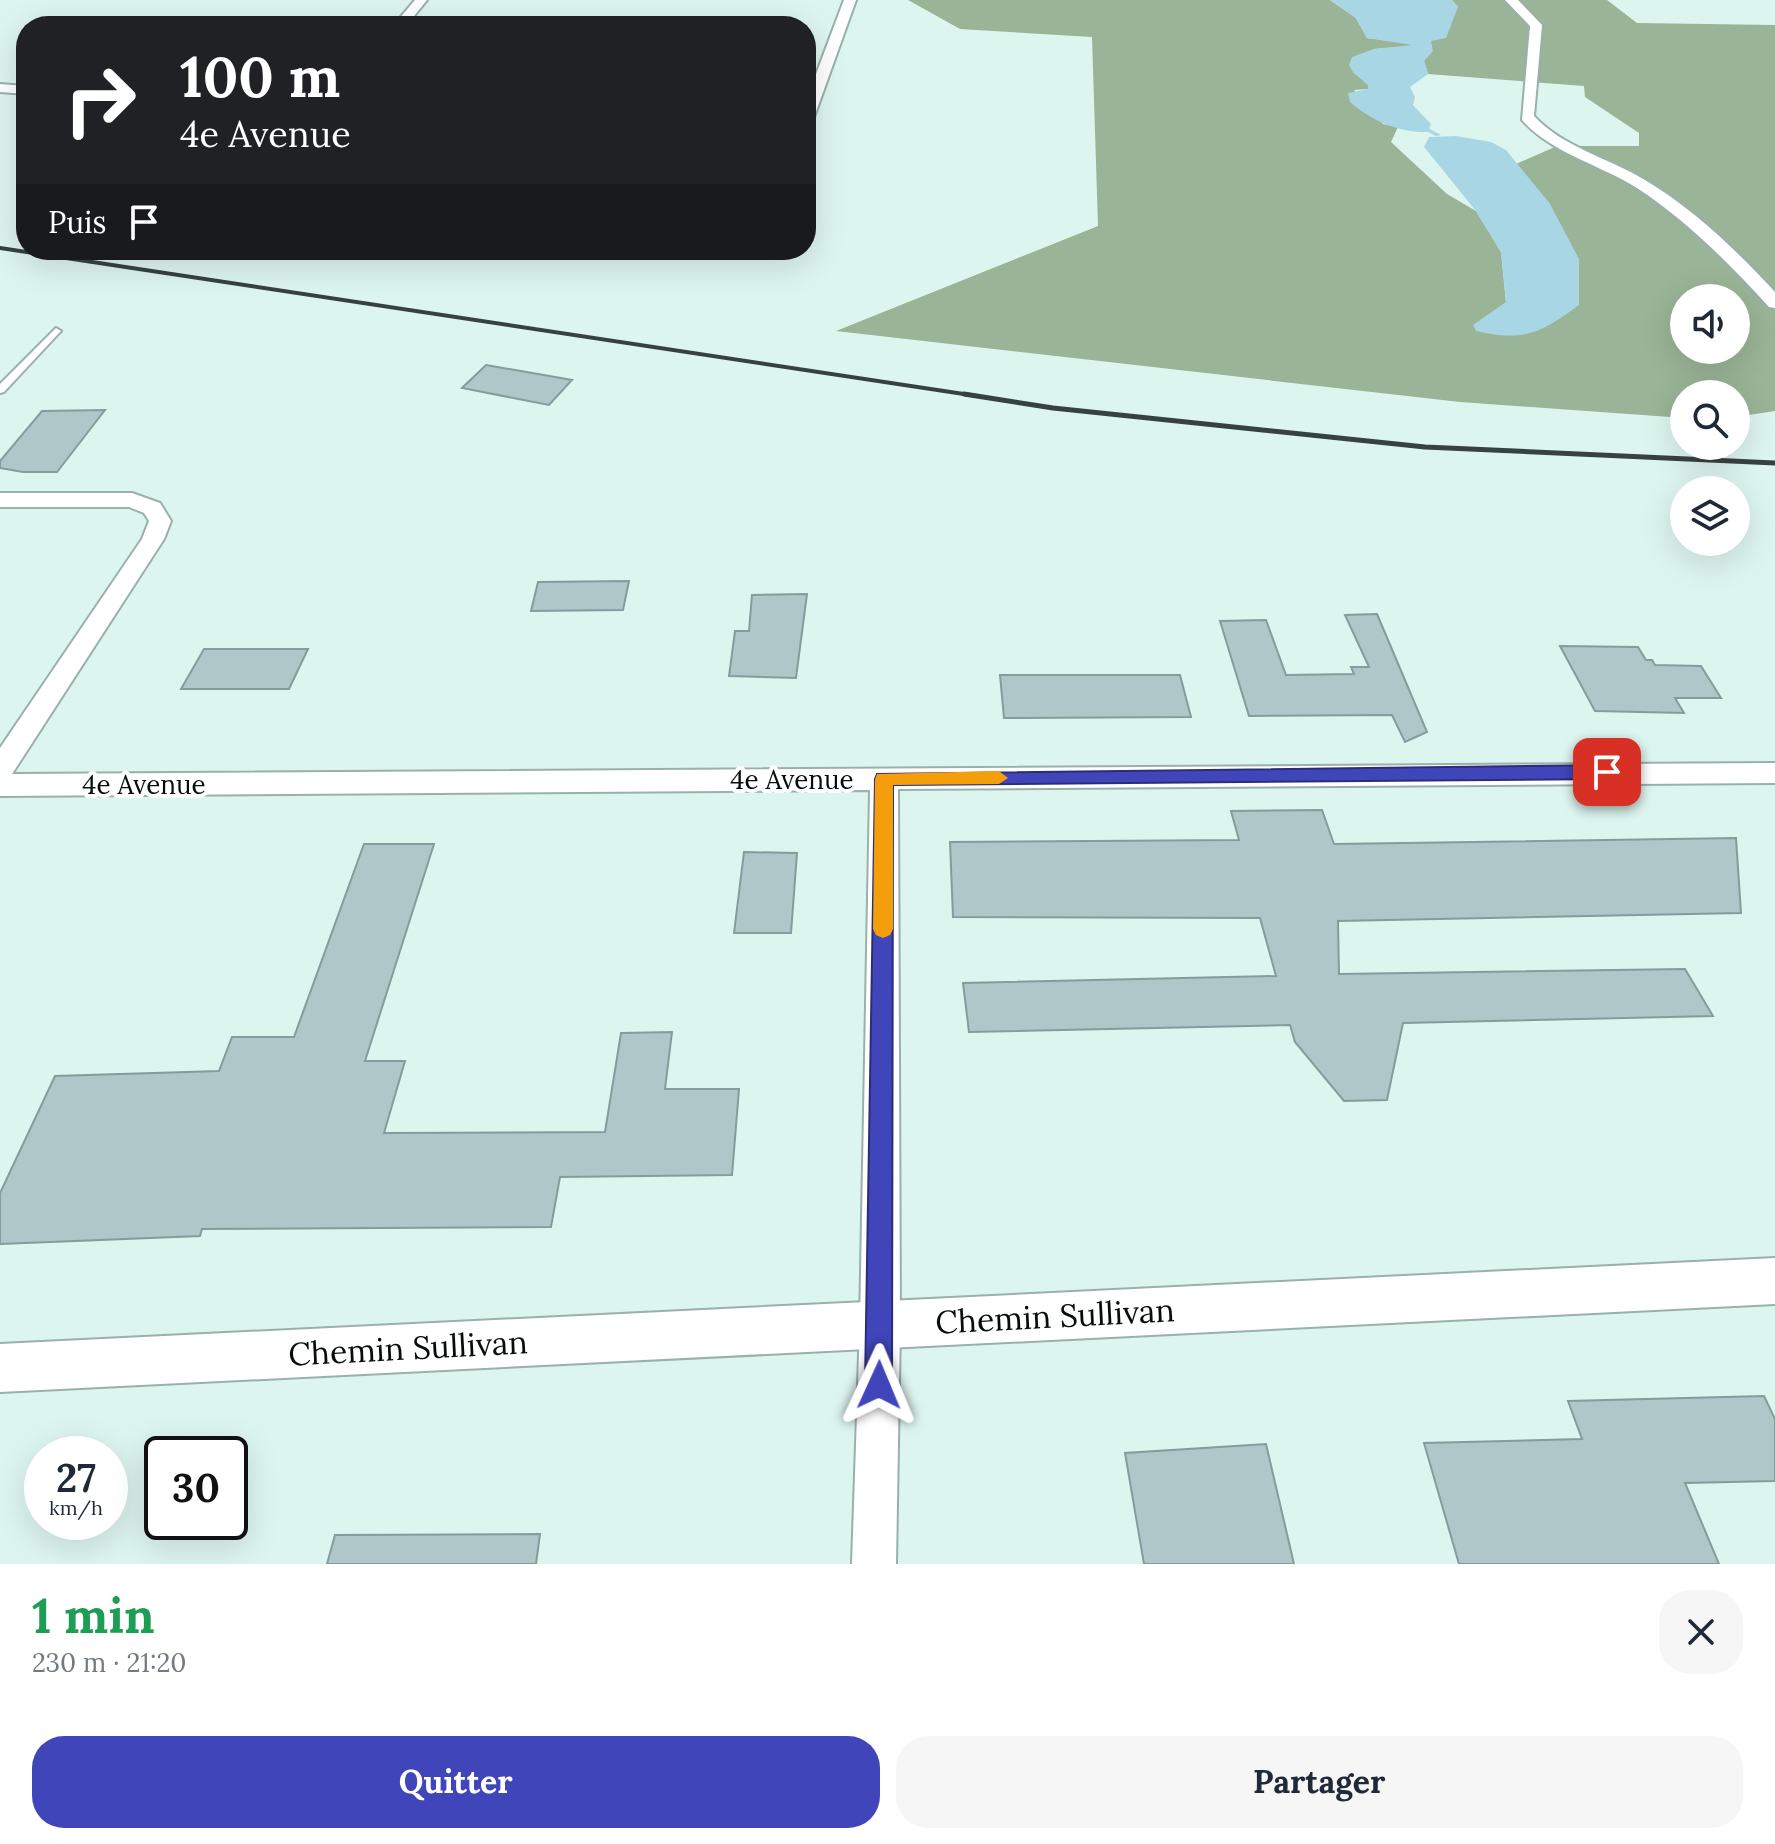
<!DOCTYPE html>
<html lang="fr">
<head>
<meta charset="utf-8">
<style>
	body { margin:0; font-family:Lora,serif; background:#f6f6f7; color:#1f2937; height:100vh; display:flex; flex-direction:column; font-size:30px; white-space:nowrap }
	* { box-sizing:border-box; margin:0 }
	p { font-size:26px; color:#747a83 }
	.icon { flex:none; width:44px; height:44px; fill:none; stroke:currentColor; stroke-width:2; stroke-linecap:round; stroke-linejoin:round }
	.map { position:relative; height:1564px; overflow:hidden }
	.panel { display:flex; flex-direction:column; background:#fff; flex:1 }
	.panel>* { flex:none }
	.hud { position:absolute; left:16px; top:16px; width:800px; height:244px; border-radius:32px; box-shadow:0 8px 32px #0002; background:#202124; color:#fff; overflow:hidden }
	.fabs { position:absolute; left:1670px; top:284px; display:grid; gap:16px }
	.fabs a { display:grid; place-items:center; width:80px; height:80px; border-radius:50%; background:#fff; box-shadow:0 8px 32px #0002; font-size:40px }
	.speed { position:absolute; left:24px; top:1436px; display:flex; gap:16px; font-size:40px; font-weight:700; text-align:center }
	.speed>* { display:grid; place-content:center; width:104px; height:104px; border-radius:50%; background:#fff; box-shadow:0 8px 32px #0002; line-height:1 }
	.speed small { font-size:20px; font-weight:400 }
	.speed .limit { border:4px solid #111; border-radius:12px; background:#fff; color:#111 }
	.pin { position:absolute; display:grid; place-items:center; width:68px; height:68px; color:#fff; margin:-34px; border-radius:16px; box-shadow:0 4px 12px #0006 }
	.me { position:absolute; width:88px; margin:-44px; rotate:1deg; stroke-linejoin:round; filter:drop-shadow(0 0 6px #0008) }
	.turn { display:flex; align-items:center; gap:28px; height:168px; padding:0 32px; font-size:36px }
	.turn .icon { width:104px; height:104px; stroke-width:2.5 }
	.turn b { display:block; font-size:56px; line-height:68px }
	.then { display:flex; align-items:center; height:76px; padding:0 32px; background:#0003; gap:16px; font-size:30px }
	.round { display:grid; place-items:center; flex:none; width:84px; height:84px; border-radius:32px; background:#f6f6f7 }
	.headline { display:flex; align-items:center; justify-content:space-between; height:136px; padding:0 32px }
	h1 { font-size:48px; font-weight:800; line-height:60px; color:#1e9e55 }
	.cta { display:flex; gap:16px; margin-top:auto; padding:16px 32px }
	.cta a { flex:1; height:92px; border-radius:32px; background:#4046ba; color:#fff; font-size:32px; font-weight:800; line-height:92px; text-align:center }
	.cta a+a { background:#f6f6f7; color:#1f2937 }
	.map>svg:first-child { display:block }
	.forest { fill:#9ab497; fill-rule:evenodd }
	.water { fill:#a9d6e4 }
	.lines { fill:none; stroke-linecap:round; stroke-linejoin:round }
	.stream { fill:#a9d6e4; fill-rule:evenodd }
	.building { fill:#afc7c8; stroke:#859b9c; stroke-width:2 }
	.service-casing { stroke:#99b0ab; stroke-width:4 }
	.minor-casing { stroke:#99b0ab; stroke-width:4 }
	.tertiary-casing { stroke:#99b0ab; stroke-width:4 }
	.service { fill:#fff; fill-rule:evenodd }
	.minor { fill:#fff; fill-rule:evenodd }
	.tertiary { fill:#fff; fill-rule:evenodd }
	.rail-far1 { stroke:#374240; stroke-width:4 }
	.rail { stroke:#374240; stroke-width:5 }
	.route { fill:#4046ba; stroke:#2a2e79; stroke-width:2 }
	.slow { fill:#f59e0b }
	.labels { text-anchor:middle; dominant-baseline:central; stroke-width:8; stroke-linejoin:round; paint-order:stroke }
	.street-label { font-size:26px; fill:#060d0c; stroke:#fff }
	.near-street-label { font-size:32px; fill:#060d0c; stroke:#fff }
</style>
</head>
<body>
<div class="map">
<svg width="1775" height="1564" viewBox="0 0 1775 1564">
	<rect width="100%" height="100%" fill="#ddf5ef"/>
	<path class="forest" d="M 908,0 L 1330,0 L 1356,18 L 1367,38 L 1410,43 L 1412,46 L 1374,49 L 1353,72 L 1369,85 L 1368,89 L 1354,90 L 1383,124 L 1398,127 L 1391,142 L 1447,194 L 1476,211 L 1501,252 L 1506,302 L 1499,336 L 1550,204 L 1516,164 L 1557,146 L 1639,146 L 1639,133 L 1585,97 L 1584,86 L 1428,74 L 1424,61 L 1431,49 L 1431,41 L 1458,7 L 1452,0 L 1607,0 L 1637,23 L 1775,25 L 1775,411 L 1736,417 L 1736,394 L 1684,394 L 1684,418 L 1460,402 L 836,331 L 1098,226 L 1092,37 L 960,29 ZM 1684,298 L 1736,298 L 1736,350 L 1684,350 Z"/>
	<path class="water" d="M 1330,0 L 1452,0 L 1458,7 L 1446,38 L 1431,41 L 1433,51 L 1424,61 L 1428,74 L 1410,87 L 1415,97 L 1413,105 L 1431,124 L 1428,132 C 1398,133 1371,120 1350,102 L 1348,93 L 1368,89 L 1369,86 L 1353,72 L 1349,65 L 1352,57 L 1374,49 L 1412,45 L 1367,38 L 1356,18 Z
		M 1456,136 L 1491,142 L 1506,150 L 1550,204 L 1579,259 L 1579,305 C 1541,333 1524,342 1476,331 L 1473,325 L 1506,302 L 1501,252 L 1476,211 L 1424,147 L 1429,137 Z"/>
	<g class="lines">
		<path class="stream" d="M 1416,124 L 1420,124 L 1441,135 L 1436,136 L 1416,126 Z"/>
	</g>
	<path class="building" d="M 486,365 L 572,380 L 549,405 L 462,388 Z
		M 105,410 L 57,472 L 23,472 L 0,468 L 0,461 L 42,411 Z
		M 629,581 L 623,610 L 531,611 L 538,582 Z
		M 807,594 L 796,678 L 729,676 L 735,631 L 749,631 L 752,595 Z
		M 1377,614 L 1427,732 L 1405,742 L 1392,715 L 1249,716 L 1220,621 L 1266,620 L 1286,675 L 1354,674 L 1351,667 L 1369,667 L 1345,615 Z
		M 1560,646 L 1638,647 L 1646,660 L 1652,660 L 1655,665 L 1701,666 L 1721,698 L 1675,698 L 1684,713 L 1595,711 Z
		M 204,649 L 308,649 L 289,689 L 181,689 Z
		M 1000,675 L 1180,675 L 1191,717 L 1004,718 Z
		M 1322,810 L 1334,844 L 1736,838 L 1741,913 L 1338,921 L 1339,974 L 1685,969 L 1713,1016 L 1403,1023 L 1387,1100 L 1344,1101 L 1295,1042 L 1290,1025 L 969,1032 L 963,983 L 1276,976 L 1260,918 L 953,917 L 950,842 L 1239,840 L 1231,811 Z
		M 364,844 L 434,844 L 365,1061 L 405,1061 L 384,1133 L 605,1132 L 621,1033 L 672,1032 L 665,1089 L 739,1089 L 732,1175 L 560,1177 L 551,1227 L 202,1229 L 200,1236 L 0,1244 L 0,1193 L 55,1076 L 219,1071 L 232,1037 L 294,1037 Z
		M 744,852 L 797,853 L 791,933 L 734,933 Z
		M 1764,1396 L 1775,1419 L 1775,1481 L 1685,1483 L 1719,1564 L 1459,1564 L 1424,1443 L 1582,1439 L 1568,1401 Z
		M 1266,1444 L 1294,1564 L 1144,1564 L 1125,1453 Z
		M 540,1534 L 536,1564 L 327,1564 L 335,1535 Z"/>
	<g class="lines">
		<g class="service-casing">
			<path id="service" d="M 56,328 L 61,331 L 59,333 L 4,392 L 0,393 L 0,384 Z"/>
		</g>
		<g class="minor-casing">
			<path id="minor" d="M 415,0 L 427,0 L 406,26 L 393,26 Z
				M 844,0 L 856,0 L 813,120 L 806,124 L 806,101 Z
				M 1505,0 L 1518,0 L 1542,25 L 1534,116 C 1562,147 1611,159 1645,180 C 1695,210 1736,250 1775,292 L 1775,308 L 1769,307 C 1729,263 1687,221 1637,188 C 1601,165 1551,153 1522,120 L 1530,26 Z
				M 0,84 L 26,86 L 26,94 L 0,92 Z
				M 0,493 L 132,493 L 160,503 L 171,521 L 164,539 L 12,774 L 1775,763 L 1775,783 L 898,789 L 900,1325 L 896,1564 L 852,1564 L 860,1325 L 870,790 L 0,796 L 0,748 L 142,539 L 149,521 L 144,513 L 129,507 L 0,507 Z"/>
		</g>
		<g class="tertiary-casing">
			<path id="tertiary" d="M 1775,1258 L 1775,1304 L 0,1392 L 0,1344 Z"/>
		</g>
		<use href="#service" class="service"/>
		<use href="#minor" class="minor"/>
		<use href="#tertiary" class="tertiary"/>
		<path class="rail-far1" d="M 0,248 L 977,396"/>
		<path class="rail" d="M 964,394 L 1053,408 L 1425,447 L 1775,463"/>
	</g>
	<path class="route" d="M 1607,765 L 1616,772 L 1607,779 L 893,785 L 892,1385 L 888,1394 L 879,1398 L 869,1394 L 865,1385 L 875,779 L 877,774 Z"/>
	<path class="slow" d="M 999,771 L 1008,778 L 999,784 L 893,785 L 893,929 L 890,935 L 883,938 L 876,935 L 873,929 L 875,779 L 877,774 Z"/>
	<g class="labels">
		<g class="street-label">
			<text x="792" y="779">4e Avenue</text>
			<text x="144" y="784">4e Avenue</text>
		</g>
		<g class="near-street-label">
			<text transform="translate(1055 1316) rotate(-3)">Chemin Sullivan</text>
			<text transform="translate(408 1348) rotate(-3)">Chemin Sullivan</text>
		</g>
	</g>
</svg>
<div class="fabs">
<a><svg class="icon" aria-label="sound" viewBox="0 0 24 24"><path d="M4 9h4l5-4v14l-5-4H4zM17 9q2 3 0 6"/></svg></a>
<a><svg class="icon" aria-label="search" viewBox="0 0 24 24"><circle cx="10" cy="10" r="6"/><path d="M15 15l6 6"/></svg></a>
<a><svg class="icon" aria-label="layers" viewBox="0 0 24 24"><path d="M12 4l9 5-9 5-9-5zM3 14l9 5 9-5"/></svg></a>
</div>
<div class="speed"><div>27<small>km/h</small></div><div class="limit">30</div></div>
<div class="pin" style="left:1607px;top:772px;background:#d93025"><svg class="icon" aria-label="arrive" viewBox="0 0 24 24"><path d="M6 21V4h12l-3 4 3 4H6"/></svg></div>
<svg class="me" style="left:879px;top:1385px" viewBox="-20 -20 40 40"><path d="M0-17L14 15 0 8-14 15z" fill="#4046ba" stroke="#fff" stroke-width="4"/></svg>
<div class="hud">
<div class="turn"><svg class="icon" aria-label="right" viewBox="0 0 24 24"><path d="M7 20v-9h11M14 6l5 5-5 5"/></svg><div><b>100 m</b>4e Avenue</div></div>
<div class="then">Puis<svg class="icon" aria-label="arrive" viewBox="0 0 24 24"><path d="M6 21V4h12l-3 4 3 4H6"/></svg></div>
</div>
</div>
<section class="panel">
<div class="headline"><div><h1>1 min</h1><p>230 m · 21:20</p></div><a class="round"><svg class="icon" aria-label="close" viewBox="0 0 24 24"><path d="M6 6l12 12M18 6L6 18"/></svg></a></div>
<div class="cta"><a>Quitter</a><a>Partager</a></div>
</section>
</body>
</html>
